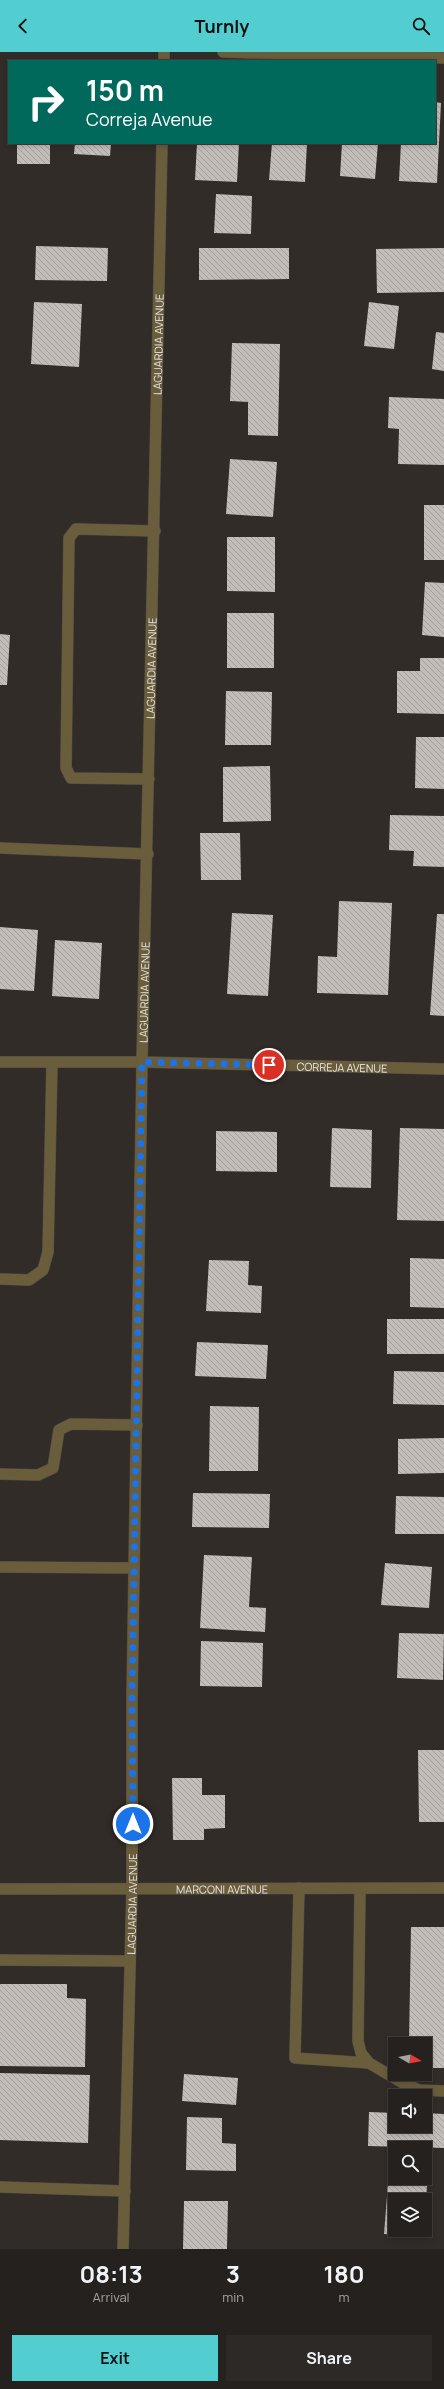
<!DOCTYPE html>
<html lang="en">
<head>
<meta charset="utf-8">
<style>
	body { margin:0; font-family:Manrope,sans-serif; background:#2d2927; color:#f1f3f6; height:100vh; display:flex; flex-direction:column; font-size:15px; white-space:nowrap }
	* { box-sizing:border-box; margin:0 }
	p { font-size:13px; color:#a3a3a4 }
	.icon { flex:none; width:22px; height:22px; fill:none; stroke:currentColor; stroke-width:2; stroke-linecap:round; stroke-linejoin:round }
	.map { position:relative; height:2197px; overflow:hidden }
	.details { display:flex; flex-direction:column; background:#25211e; flex:1 }
	.details>* { flex:none }
	.hud { position:absolute; left:8px; top:8px; width:428px; height:84px; border-radius:0px; box-shadow:0 2px 6px #0003,0 0 0 1px #423e3c; background:#00695c; color:#fff; overflow:hidden }
	.needle { width:26px; rotate:99deg }
	.controls { position:absolute; left:388px; top:1985px; display:grid; gap:8px }
	.controls a { display:grid; place-items:center; width:44px; height:44px; border-radius:0px; background:#25211e; box-shadow:0 2px 6px #0003,0 0 0 1px #423e3c; font-size:20px }
	.pin { position:absolute; display:grid; place-items:center; width:34px; height:34px; color:#fff; margin:-17px; border:2px solid #fff; border-radius:50%; box-shadow:0 1px 4px #0007 }
	.me { position:absolute; width:44px; margin:-22px; rotate:0deg; stroke-linejoin:round; filter:drop-shadow(0 0 3px #0008) }
	.turn { display:flex; align-items:center; gap:14px; height:84px; padding:0 12px; font-size:18px }
	.turn .icon { width:52px; height:52px; stroke-width:2.5 }
	.turn b { display:block; font-size:28px; line-height:34px }
	.eta { display:flex; justify-content:space-evenly; align-items:center; height:68px; text-align:center }
	.eta b { font-size:24px; font-weight:700; line-height:28px }
	.action { display:flex; gap:8px; margin-top:auto; padding:8px 12px }
	.action a { flex:1; height:46px; border-radius:0px; background:#52cdd0; color:#111; font-size:16px; font-weight:700; line-height:46px; text-align:center }
	.action a+a { background:#2d2927; color:#f1f3f6 }
	header { display:flex; justify-content:space-between; align-items:center; height:52px; padding:0 12px; background:#52cdd0; color:#111; font-size:18px; font-weight:700 }
	.map>svg:first-child { display:block }
	.building { fill:url(#building-back-hatch) }
	.lines { fill:none; stroke-linecap:round; stroke-linejoin:round }
	.service-casing { stroke:#4e4a46; stroke-width:12 }
	.minor-casing { stroke:#4e4a46; stroke-width:12 }
	.service { stroke:#695d3c; stroke-width:11 }
	.minor { stroke:#695d3c; stroke-width:11 }
	.route { stroke:#1a73e8; stroke-width:7; stroke-dasharray:0 12.6 }
	.labels { text-anchor:middle; dominant-baseline:central; stroke-width:4; stroke-linejoin:round; paint-order:stroke }
	.street-label { font-size:11px; fill:#e8e5e2; stroke:#312c28 }
</style>
</head>
<body>
<header><svg class="icon" aria-label="back" viewBox="0 0 24 24"><path d="M15 5l-7 7 7 7"/></svg>Turnly<svg class="icon" aria-label="search" viewBox="0 0 24 24"><circle cx="10" cy="10" r="6"/><path d="M15 15l6 6"/></svg></header>
<div class="map">
<svg width="444" height="2197" viewBox="0 0 444 2197">
	<defs>
		<pattern id="building-back-hatch" width="6" height="6" patternUnits="userSpaceOnUse"><rect width="6" height="6" fill="#c2bdb8"/><path d="M-1 5l2 2M0 0l6 6M5-1l2 2" fill="none" stroke="#a39f9b"/></pattern>
	</defs>
	<rect width="100%" height="100%" fill="#312c28"/>
	<path class="building" d="M 435,50 L 441,51 L 437,131 L 399,129 L 401,91 L 435,91 Z
		M 17,91 L 50,91 L 50,112 L 17,112 Z
		M 75,91 L 111,91 L 110,104 L 74,102 Z
		M 197,91 L 239,91 L 237,130 L 195,128 Z
		M 272,91 L 307,91 L 305,130 L 269,128 Z
		M 342,91 L 378,91 L 375,127 L 340,124 Z
		M 216,142 L 252,144 L 251,182 L 214,181 Z
		M 36,194 L 108,196 L 107,229 L 35,228 Z
		M 199,196 L 289,196 L 289,227 L 199,228 Z
		M 444,196 L 444,240 L 377,241 L 376,197 Z
		M 34,250 L 82,252 L 79,315 L 31,312 Z
		M 369,250 L 399,254 L 394,297 L 364,294 Z
		M 436,280 L 444,281 L 444,319 L 432,317 Z
		M 232,291 L 280,292 L 278,384 L 248,383 L 248,350 L 230,349 Z
		M 389,345 L 444,347 L 444,413 L 398,412 L 399,377 L 388,376 Z
		M 230,407 L 277,410 L 273,465 L 226,462 Z
		M 424,453 L 444,453 L 444,508 L 424,508 Z
		M 227,485 L 275,485 L 275,540 L 227,539 Z
		M 425,530 L 444,531 L 444,585 L 422,583 Z
		M 227,561 L 274,561 L 274,616 L 227,616 Z
		M 0,582 L 10,583 L 7,633 L 0,633 Z
		M 420,606 L 444,606 L 444,662 L 397,661 L 397,619 L 420,619 Z
		M 226,639 L 272,640 L 271,693 L 225,693 Z
		M 416,685 L 444,685 L 444,737 L 415,736 Z
		M 270,714 L 271,769 L 223,770 L 223,715 Z
		M 390,763 L 444,764 L 444,815 L 413,814 L 414,799 L 389,798 Z
		M 200,781 L 240,781 L 241,828 L 201,828 Z
		M 339,849 L 392,851 L 388,943 L 317,941 L 318,904 L 337,905 Z
		M 232,861 L 273,863 L 268,944 L 227,942 Z
		M 437,862 L 444,862 L 444,964 L 430,963 Z
		M 0,875 L 38,878 L 34,939 L 0,937 Z
		M 55,888 L 102,891 L 99,947 L 52,944 Z
		M 332,1076 L 372,1078 L 371,1136 L 330,1135 Z
		M 400,1076 L 444,1077 L 444,1169 L 397,1168 Z
		M 216,1079 L 277,1080 L 277,1120 L 216,1119 Z
		M 410,1206 L 444,1207 L 444,1256 L 410,1255 Z
		M 209,1208 L 249,1209 L 248,1233 L 262,1234 L 261,1261 L 206,1259 Z
		M 387,1267 L 444,1267 L 444,1302 L 387,1302 Z
		M 197,1290 L 268,1293 L 266,1327 L 195,1324 Z
		M 394,1319 L 444,1320 L 444,1353 L 393,1352 Z
		M 210,1354 L 259,1355 L 258,1419 L 209,1419 Z
		M 444,1386 L 444,1421 L 398,1422 L 398,1387 Z
		M 193,1441 L 270,1442 L 269,1476 L 192,1475 Z
		M 396,1444 L 444,1445 L 444,1482 L 395,1482 Z
		M 204,1503 L 252,1505 L 249,1555 L 266,1556 L 265,1580 L 200,1576 Z
		M 385,1511 L 432,1515 L 429,1556 L 381,1553 Z
		M 399,1581 L 444,1582 L 443,1628 L 397,1626 Z
		M 201,1589 L 263,1591 L 262,1635 L 200,1634 Z
		M 418,1698 L 444,1698 L 444,1770 L 419,1770 Z
		M 172,1726 L 202,1726 L 202,1743 L 225,1743 L 225,1776 L 204,1777 L 204,1788 L 173,1788 Z
		M 411,1875 L 444,1875 L 444,2016 L 425,2016 L 425,1992 L 409,1992 Z
		M 0,1932 L 67,1932 L 67,1946 L 86,1947 L 85,2015 L 0,2014 Z
		M 0,2021 L 90,2023 L 88,2091 L 0,2088 Z
		M 184,2022 L 238,2026 L 236,2053 L 182,2049 Z
		M 369,2060 L 395,2061 L 395,2074 L 425,2074 L 425,2061 L 444,2062 L 444,2096 L 368,2094 Z
		M 187,2065 L 222,2066 L 222,2091 L 236,2092 L 236,2119 L 186,2118 Z
		M 388,2131 L 427,2134 L 426,2148 L 395,2148 L 395,2178 L 423,2178 L 423,2184 L 384,2182 Z
		M 184,2149 L 228,2149 L 227,2197 L 183,2197 Z"/>
	<g class="lines">
		<g class="service-casing">
			<path id="service" d="M 149,727 L 71,726 L 66,716 L 69,486 L 76,477 L 155,479
				M 0,796 L 148,802
				M 0,1227 L 29,1228 L 43,1218 L 48,1200 L 52,1011
				M 0,1422 L 38,1423 L 53,1416 L 59,1378 L 71,1372 L 137,1373
				M 0,1515 L 134,1516
				M 299,1836 L 295,2006 L 369,2011
				M 360,1837 L 358,1989 L 361,2001 L 369,2011 L 403,2031 L 419,2038 L 444,2039
				M 0,1908 L 130,1909
				M 0,2135 L 125,2139"/>
		</g>
		<g class="minor-casing">
			<g id="minor">
				<path d="M 223,0 L 444,6"/>
				<path d="M 164,9 L 164,0"/>
				<path id="s1" d="M 0,1010 L 142,1010 L 444,1017"/>
				<path id="s2" d="M 0,1837 L 444,1836"/>
				<path id="s3" d="M 123,2197 L 132,1836 L 132,1648 L 142,1010 L 162,91"/>
			</g>
		</g>
		<use href="#service" class="service"/>
		<use href="#minor" class="minor"/>
	</g>
	<g class="lines">
		<path class="route" d="M 133,1772 L 132,1648 L 142,1010 L 269,1013"/>
	</g>
	<g class="labels">
		<g class="street-label">
			<text stroke="none"><textPath href="#s3" startOffset="1905">LAGUARDIA AVENUE</textPath></text>
			<text stroke="none"><textPath href="#s3" startOffset="1581">LAGUARDIA AVENUE</textPath></text>
			<text stroke="none"><textPath href="#s3" startOffset="1257">LAGUARDIA AVENUE</textPath></text>
			<text stroke="none"><textPath href="#s1" startOffset="342">CORREJA AVENUE</textPath></text>
			<text stroke="none"><textPath href="#s2" startOffset="222">MARCONI AVENUE</textPath></text>
			<text stroke="none"><textPath href="#s3" startOffset="345">LAGUARDIA AVENUE</textPath></text>
		</g>
	</g>
</svg>
<div class="controls">
<a><svg class="needle" viewBox="-14 -14 28 28"><path d="M0-13l5 13h-10z" fill="#e53935"/><path d="M0 13l5-13h-10z" fill="#a3a3a4"/></svg></a>
<a><svg class="icon" aria-label="sound" viewBox="0 0 24 24"><path d="M4 9h4l5-4v14l-5-4H4zM17 9q2 3 0 6"/></svg></a>
<a><svg class="icon" aria-label="search" viewBox="0 0 24 24"><circle cx="10" cy="10" r="6"/><path d="M15 15l6 6"/></svg></a>
<a><svg class="icon" aria-label="layers" viewBox="0 0 24 24"><path d="M12 4l9 5-9 5-9-5zM3 14l9 5 9-5"/></svg></a>
</div>
<div class="pin" style="left:269px;top:1013px;background:#d93025"><svg class="icon" aria-label="arrive" viewBox="0 0 24 24"><path d="M6 21V4h12l-3 4 3 4H6"/></svg></div>
<svg class="me" style="left:133px;top:1772px" viewBox="-20 -20 40 40"><circle r="17" fill="#1a73e8" stroke="#fff" stroke-width="3"/><path d="M0-11L8 9 0 5-8 9z" fill="#fff"/></svg>
<div class="hud">
<div class="turn"><svg class="icon" aria-label="right" viewBox="0 0 24 24"><path d="M7 20v-9h11M14 6l5 5-5 5"/></svg><div><b>150 m</b>Correja Avenue</div></div>
</div>
</div>
<section class="details">
<div class="eta">
<div><b>08:13</b><p>Arrival</p></div>
<div><b>3</b><p>min</p></div>
<div><b>180</b><p>m</p></div>
</div>
<div class="action"><a>Exit</a><a>Share</a></div>
</section>
</body>
</html>
